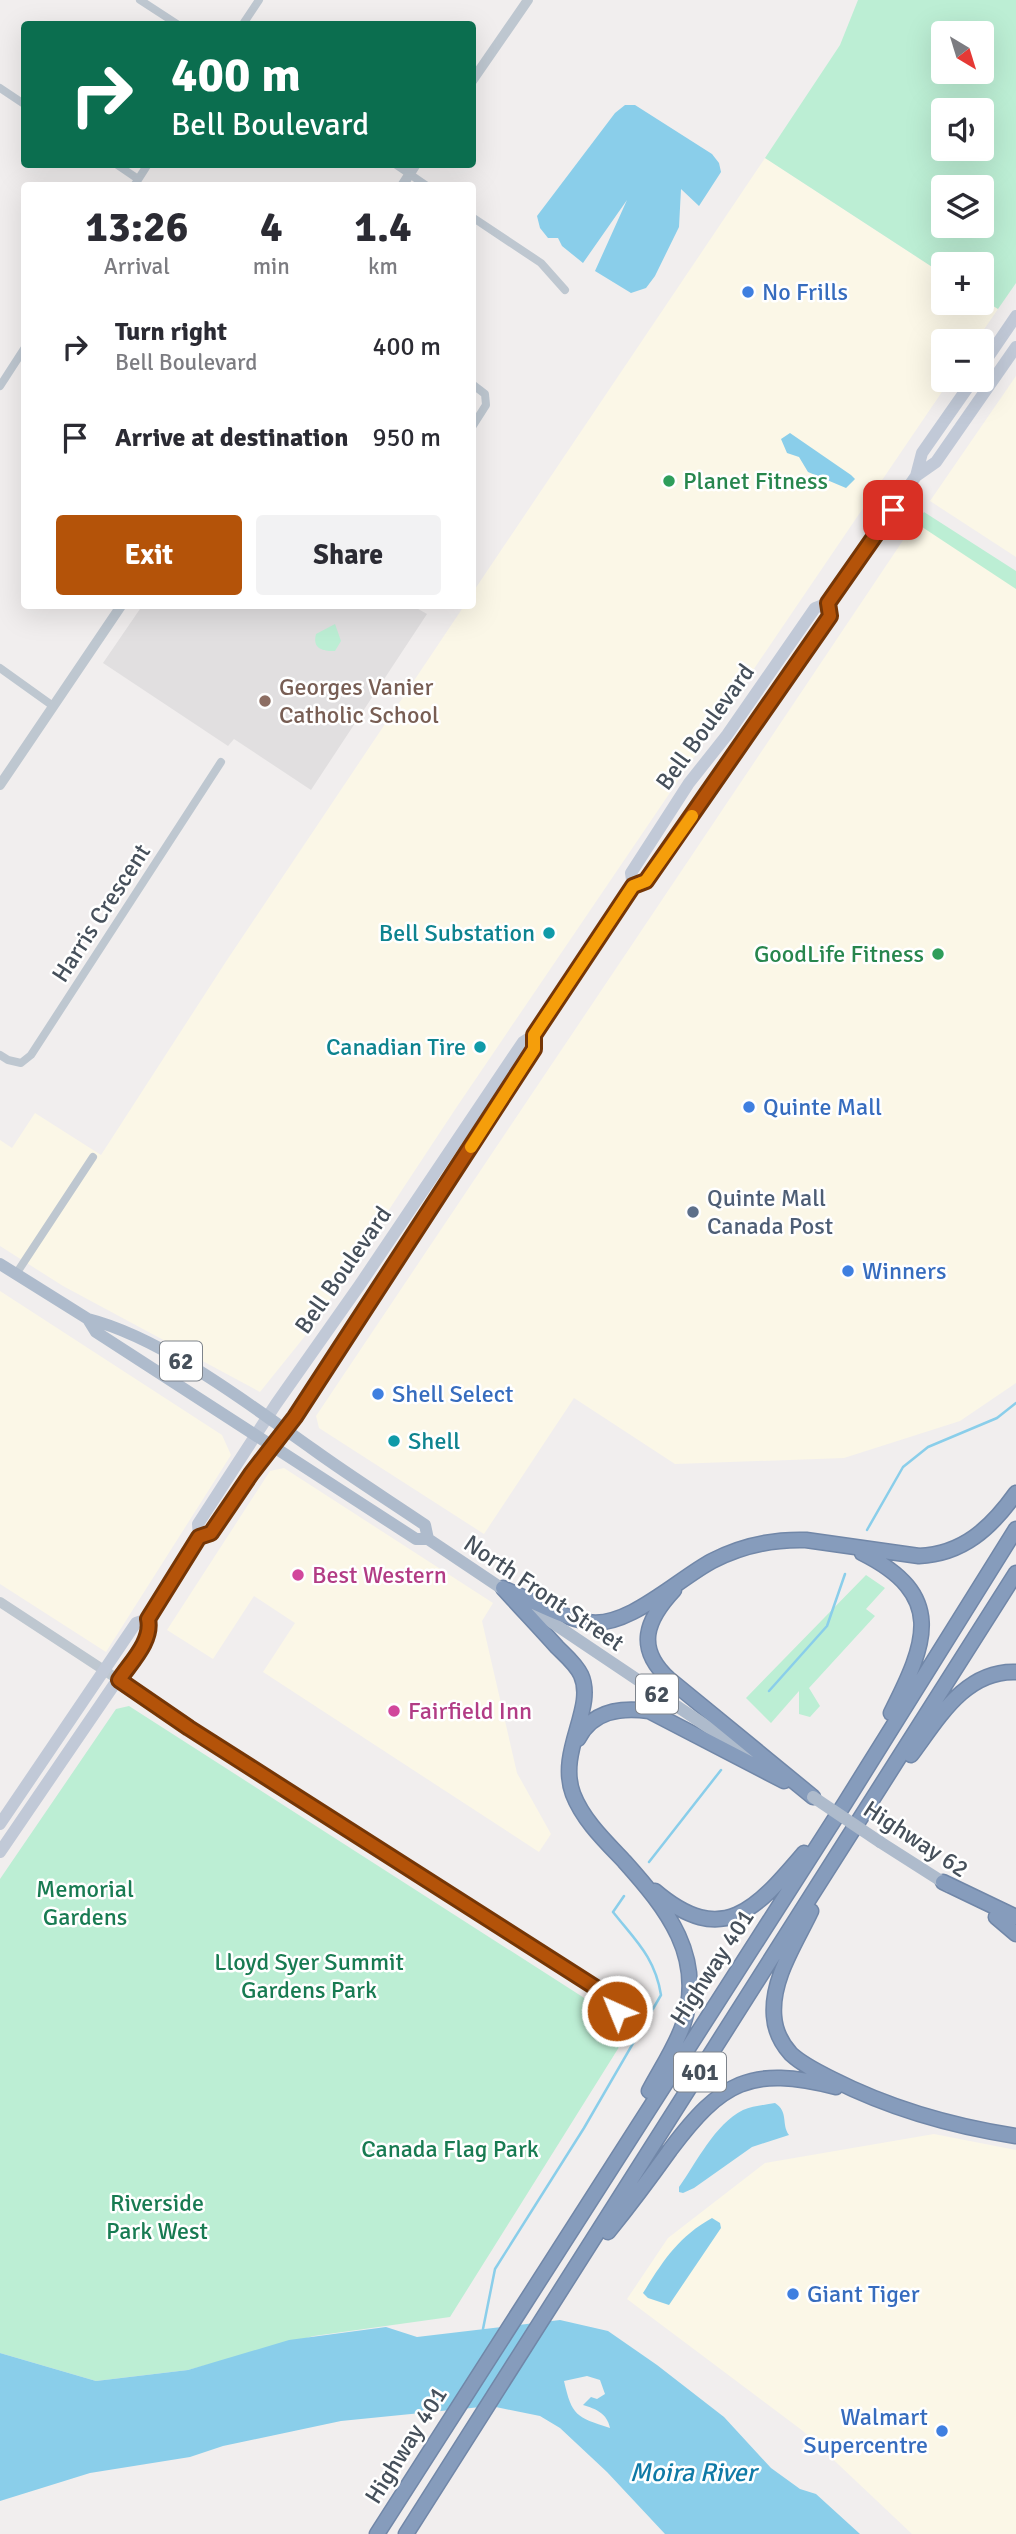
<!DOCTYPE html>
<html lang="en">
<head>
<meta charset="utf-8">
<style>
	body { margin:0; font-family:Signika,sans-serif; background:#f2f2f3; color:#2b2b33; height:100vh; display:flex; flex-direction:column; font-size:26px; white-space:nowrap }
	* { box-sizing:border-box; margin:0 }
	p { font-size:23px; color:#7c7c81 }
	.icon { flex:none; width:38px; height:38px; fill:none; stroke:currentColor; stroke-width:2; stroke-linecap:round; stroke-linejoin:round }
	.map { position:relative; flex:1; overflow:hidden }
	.panel { position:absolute; left:21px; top:182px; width:455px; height:427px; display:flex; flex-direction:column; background:#fff; border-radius:7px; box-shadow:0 7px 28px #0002 }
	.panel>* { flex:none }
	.top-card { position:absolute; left:21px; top:21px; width:455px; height:147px; border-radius:7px; box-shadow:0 7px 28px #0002; background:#0b6e4f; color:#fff; overflow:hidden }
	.needle { width:46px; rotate:142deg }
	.tools { position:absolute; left:931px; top:21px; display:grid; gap:14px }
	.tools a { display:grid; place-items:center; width:63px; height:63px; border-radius:7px; background:#fff; box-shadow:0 7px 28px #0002; font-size:35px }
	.pin { position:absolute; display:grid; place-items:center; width:60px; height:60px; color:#fff; margin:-30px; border-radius:14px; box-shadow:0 4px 10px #0006 }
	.me { position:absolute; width:77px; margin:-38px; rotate:316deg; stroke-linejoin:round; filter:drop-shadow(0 0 5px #0008) }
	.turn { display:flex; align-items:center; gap:24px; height:147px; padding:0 35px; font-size:32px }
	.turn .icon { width:91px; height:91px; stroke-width:2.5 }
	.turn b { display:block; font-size:49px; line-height:60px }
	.eta { display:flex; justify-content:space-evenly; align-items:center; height:119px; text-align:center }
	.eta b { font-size:42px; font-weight:800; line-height:49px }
	.cta { display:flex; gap:14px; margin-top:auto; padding:14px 35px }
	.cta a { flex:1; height:80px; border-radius:7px; background:#b45309; color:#fff; font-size:28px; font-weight:800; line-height:80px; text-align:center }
	.cta a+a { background:#f2f2f3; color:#2b2b33 }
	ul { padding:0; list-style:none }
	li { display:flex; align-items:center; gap:21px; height:91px; padding:0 35px }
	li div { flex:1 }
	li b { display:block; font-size:26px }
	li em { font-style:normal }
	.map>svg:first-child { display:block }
	.commercial { fill:#fbf7e7 }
	.education { fill:#e1dfe0 }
	.green { fill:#bceed4; fill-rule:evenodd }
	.water { fill:#8aceea; fill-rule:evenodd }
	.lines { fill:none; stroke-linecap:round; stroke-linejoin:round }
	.stream { stroke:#8aceea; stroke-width:2.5 }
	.motorway-casing { stroke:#7187a8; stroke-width:17 }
	.minor { stroke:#bec7d0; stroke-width:8 }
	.tertiary { stroke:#bec7d0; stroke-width:10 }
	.secondary { stroke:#c1c9d7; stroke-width:12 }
	.primary { stroke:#aebbcc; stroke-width:12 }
	.motorway { stroke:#869cbc; stroke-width:14 }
	.primary-bridge { stroke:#aebbcc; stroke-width:12 }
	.route-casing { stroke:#753606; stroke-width:18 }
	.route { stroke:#b45309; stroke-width:12 }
	.slow { stroke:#f59e0b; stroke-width:12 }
	.shop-dot { fill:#3f7fe0; stroke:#fff; stroke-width:2.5 }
	.leisure-dot { fill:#2e9e5b; stroke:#fff; stroke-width:2.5 }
	.education-dot { fill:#8d6e63; stroke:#fff; stroke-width:2.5 }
	.culture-dot { fill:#0f9aa8; stroke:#fff; stroke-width:2.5 }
	.service-dot { fill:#5c6f8a; stroke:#fff; stroke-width:2.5 }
	.hotel-dot { fill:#d1479c; stroke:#fff; stroke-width:2.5 }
	.labels { text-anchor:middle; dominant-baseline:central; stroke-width:5; stroke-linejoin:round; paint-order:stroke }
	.shield { fill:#fff; stroke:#7e848c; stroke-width:2 }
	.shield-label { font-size:23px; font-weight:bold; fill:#46505b }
	.shop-label { font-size:24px; fill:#366cbe; stroke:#fff; text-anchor:start }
	.leisure-label { font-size:24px; fill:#27864d; stroke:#fff; text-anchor:start }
	.education-label { font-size:24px; fill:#785e54; stroke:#fff; text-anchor:start }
	.street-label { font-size:24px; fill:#46505b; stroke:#fff }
	.culture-label { font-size:24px; fill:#0d838f; stroke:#fff; text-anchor:end }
	.service-label { font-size:24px; fill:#4e5e75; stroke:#fff; text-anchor:start }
	.hotel-label { font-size:24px; fill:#b23c85; stroke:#fff; text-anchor:start }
	.park-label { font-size:24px; fill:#187b52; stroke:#fff }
	.water-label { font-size:26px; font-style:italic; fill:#0f7aa6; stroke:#fff }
</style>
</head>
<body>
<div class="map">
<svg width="1016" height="2534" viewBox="0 0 1016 2534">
	<rect width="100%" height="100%" fill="#f1eeee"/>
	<path class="commercial" d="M 765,158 L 943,274 L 943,303 L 982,303 L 982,299 L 998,309 L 976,341 L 943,341 L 943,380 L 950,380 L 456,1108 L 309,1331 L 260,1392 L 63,1286 L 0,1246 L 0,1140 L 12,1148 L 35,1113 L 101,1155 L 227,960 L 464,606 L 472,606 L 473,592 Z
		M 1016,376 L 1016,557 L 930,501 Z
		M 918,518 L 1016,583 L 1016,1383 L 960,1421 L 844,1458 L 675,1464 L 574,1398 L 484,1534 L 319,1428 L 316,1416 Z
		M 0,1291 L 222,1435 L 231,1455 L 106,1652 L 0,1584 Z
		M 284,1468 L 493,1603 L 482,1621 L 517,1773 L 551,1834 L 539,1852 L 263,1672 L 295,1623 L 254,1596 L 213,1659 L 167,1630 L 270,1471 Z
		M 934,2134 L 1016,2150 L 1016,2534 L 912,2534 L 803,2431 L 627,2299 L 668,2238 L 765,2163 Z"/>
	<path class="education" d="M 142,606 L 413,606 L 427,614 L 311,790 L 234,739 L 228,746 L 103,663 Z"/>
	<path class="green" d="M 858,0 L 1016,0 L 1016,283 L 998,309 L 982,299 L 982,264 L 943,264 L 943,274 L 765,158 L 840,45 ZM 982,33 L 982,72 L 943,72 L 943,33 ZM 982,110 L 982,149 L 943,149 L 943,110 ZM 982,187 L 982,226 L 943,226 L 943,187 Z
		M 924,512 L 1016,571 L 1016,589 L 916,523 Z
		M 335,624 L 341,641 L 335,651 C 323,651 312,649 316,634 Z
		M 866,1575 L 885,1588 L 866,1609 L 875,1616 L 809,1688 L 820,1706 L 810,1717 L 799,1714 L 799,1691 L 771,1723 L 746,1698 Z
		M 129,1706 L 631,2028 L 450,2317 L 314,2336 L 188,2370 L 96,2381 L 0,2353 L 0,1879 L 116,1709 Z"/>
	<path class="water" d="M 625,105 L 635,105 L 712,154 L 719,163 L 721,172 L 699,206 L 681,189 L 679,227 L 655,276 L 646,288 L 631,293 L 595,271 L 627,200 L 583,263 L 562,246 L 558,238 L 548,238 L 540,228 L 537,216 L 615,113 Z
		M 790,433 L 851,475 L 855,479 L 846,488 L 808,472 L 799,457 L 787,453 L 781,439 Z
		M 775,2103 C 789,2112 781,2124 789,2135 L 752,2147 L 694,2188 L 683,2193 L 679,2192 L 679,2187 C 697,2162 714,2125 743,2110 C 752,2106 765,2105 775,2103 Z
		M 712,2218 L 720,2223 L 721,2228 L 669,2305 L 648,2298 L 643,2293 C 663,2261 678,2237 712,2218 Z
		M 560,2320 L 608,2331 L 657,2365 L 724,2417 L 771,2468 L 800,2489 L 816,2494 L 860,2534 L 665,2534 L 607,2472 L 560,2428 L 540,2416 L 491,2406 L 341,2421 L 223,2446 L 190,2457 L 90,2473 L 0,2501 L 0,2353 L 96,2381 L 188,2370 L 289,2340 L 386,2327 L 417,2337 ZM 587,2376 L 600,2380 L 605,2394 L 597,2399 L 591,2397 L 583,2405 C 596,2409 607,2413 610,2428 C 576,2417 572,2416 564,2381 Z"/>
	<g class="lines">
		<path class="stream" d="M 867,1530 L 903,1467 L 928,1447 L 997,1418 L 1016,1403
			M 769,1691 L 827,1626 L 845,1574
			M 649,1862 L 721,1770
			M 483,2329 L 495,2269 L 584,2128 L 661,1995 C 655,1957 635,1940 613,1912 L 624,1896"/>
		<g class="motorway-casing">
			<path id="motorway" d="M 862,1553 C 946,1595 927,1642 891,1713
				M 503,1588 C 521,1608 539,1627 557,1647 C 565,1655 576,1664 581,1675 C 596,1708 557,1751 573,1794 C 583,1820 605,1841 624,1861 C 667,1909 706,1957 683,2025 C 675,2048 660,2070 649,2091
				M 507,1590 C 531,1600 563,1618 588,1622 C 627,1629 678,1579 712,1561 C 741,1546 773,1539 806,1540 L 919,1556 C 963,1554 991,1528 1016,1493
				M 674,1590 C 646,1620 635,1648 669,1679 L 813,1797
				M 578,1739 C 592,1711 620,1707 649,1711 L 784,1781
				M 911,1755 C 938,1719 965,1670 1016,1672
				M 943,1882 L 1016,1917
				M 655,1891 C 723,1949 757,1908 804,1853
				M 811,1911 C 796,1943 771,1979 774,2016 C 775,2031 781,2043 791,2054 C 803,2065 818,2072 832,2079 C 891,2109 951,2126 1016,2136
				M 996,1917 L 1016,1934
				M 608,2232 C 629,2206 650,2178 670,2150 C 721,2082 750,2065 836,2087
				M 377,2534 L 845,1803 L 1016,1529
				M 406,2534 L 1016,1573"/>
		</g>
		<path class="minor" d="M 140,0 L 177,24
			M 243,24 L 259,0
			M 0,88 L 24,104
			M 116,164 L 138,179
			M 395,164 L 427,186
			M 134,186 L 148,164
			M 472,217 L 541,263 L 565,290
			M 472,384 L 485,394 L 486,405 L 472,427
			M 0,386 L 24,349
			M 0,668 L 53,706
			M 0,1055 L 8,1060 L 21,1063 L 31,1055 L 221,762
			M 16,1274 L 93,1157
			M 119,1680 L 189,1728 L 601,1991 L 617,2011"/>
		<path class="tertiary" d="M 472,81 L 528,0
			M 402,186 L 416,164
			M 0,785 L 121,606
			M 0,1602 L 119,1680"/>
		<path class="secondary" d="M 982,366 L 1016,316
			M 916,476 L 922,453 L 973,380
			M 633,886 L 631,873 L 689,783 L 727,735 L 815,608 L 828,603 L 916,476 L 936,462 L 1016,347
			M 199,1537 L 211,1533 L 329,1366 L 534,1049 L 534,1035
			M 0,1824 L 136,1623 L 148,1619 L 199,1537 L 198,1524 L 276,1404 L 359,1286 L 523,1042 L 534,1035 L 633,886 L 646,881 L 830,616 L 828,603
			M 0,1852 L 146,1638 L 149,1626 L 148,1619"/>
		<path class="primary" d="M 0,1264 L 88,1319 C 163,1338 250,1405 314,1450 C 350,1476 388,1500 425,1525 L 428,1539
			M 88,1319 L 96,1332 L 416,1539 L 428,1539 L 763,1764
			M 880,1842 L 949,1886"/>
		<use href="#motorway" class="motorway"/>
		<path class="primary-bridge" d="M 813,1797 L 880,1842"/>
	</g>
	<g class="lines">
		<g class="route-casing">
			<path id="route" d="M 617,2011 L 601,1991 L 189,1728 L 119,1680 C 130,1663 153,1641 148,1619 L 199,1537 L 211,1533 L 251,1474 L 295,1417 L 534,1049 L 534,1035 L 633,886 L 646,881 L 830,616 L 828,603 L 893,510"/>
		</g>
		<use href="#route" class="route"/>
		<path class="slow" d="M 471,1147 L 534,1049 L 534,1035 L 633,886 L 646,881 L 692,816"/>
	</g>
	<g class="shop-dot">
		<circle cx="748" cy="292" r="7"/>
		<circle cx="749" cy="1107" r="7"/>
		<circle cx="848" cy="1271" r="7"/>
		<circle cx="378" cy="1394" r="7"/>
		<circle cx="793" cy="2294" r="7"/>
		<circle cx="942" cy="2431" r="7"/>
	</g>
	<g class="leisure-dot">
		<circle cx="669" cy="481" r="7"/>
		<circle cx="938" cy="954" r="7"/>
	</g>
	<circle class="education-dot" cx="265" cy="701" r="7"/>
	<g class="culture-dot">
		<circle cx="549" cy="933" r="7"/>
		<circle cx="480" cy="1047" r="7"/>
		<circle cx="394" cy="1441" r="7"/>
	</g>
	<circle class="service-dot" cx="693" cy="1212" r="7"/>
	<g class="hotel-dot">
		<circle cx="298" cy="1575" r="7"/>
		<circle cx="394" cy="1711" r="7"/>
	</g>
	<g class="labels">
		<g class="shield">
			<rect x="160" y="1341.5" width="42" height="39" rx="5"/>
			<rect x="636" y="1674.5" width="42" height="39" rx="5"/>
			<rect x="674" y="2052.5" width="52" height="39" rx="5"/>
		</g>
		<g class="shield-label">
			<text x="181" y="1361">62</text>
			<text x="657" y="1694">62</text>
			<text x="700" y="2072">401</text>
		</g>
		<g class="shop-label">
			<text x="762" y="292">No Frills</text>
			<text x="763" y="1107">Quinte Mall</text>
			<text x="862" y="1271">Winners</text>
			<text x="392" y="1394">Shell Select</text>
			<text x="807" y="2294">Giant Tiger</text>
			<text x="928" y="2417" text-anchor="end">Walmart<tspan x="928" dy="28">Supercentre</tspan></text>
		</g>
		<g class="leisure-label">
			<text x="683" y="481">Planet Fitness</text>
			<text x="924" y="954" text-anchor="end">GoodLife Fitness</text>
		</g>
		<g class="education-label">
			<text x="279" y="687">Georges Vanier<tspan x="279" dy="28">Catholic School</tspan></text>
		</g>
		<g class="street-label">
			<text transform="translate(705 727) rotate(-54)">Bell Boulevard</text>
			<text transform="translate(101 913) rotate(-57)">Harris Crescent</text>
			<text transform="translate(343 1270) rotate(-55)">Bell Boulevard</text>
			<text transform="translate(544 1593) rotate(34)">North Front Street</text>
			<text transform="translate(916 1839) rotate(33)">Highway 62</text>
			<text transform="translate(712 1967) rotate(-57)">Highway 401</text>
			<text transform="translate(406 2445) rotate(-58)">Highway 401</text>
		</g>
		<g class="culture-label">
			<text x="535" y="933">Bell Substation</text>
			<text x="466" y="1047">Canadian Tire</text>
			<text x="408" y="1441" text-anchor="start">Shell</text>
		</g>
		<g class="service-label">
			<text x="707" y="1198">Quinte Mall<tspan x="707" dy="28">Canada Post</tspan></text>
		</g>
		<g class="hotel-label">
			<text x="312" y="1575">Best Western</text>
			<text x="408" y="1711">Fairfield Inn</text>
		</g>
		<g class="park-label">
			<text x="85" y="1889">Memorial<tspan x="85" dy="28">Gardens</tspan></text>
			<text x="309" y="1962">Lloyd Syer Summit<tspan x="309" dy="28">Gardens Park</tspan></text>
			<text x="450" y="2149">Canada Flag Park</text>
			<text x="157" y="2203">Riverside<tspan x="157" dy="28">Park West</tspan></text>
		</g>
		<g class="water-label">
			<text x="693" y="2473">Moira River</text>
		</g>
	</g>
</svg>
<div class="tools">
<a><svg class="needle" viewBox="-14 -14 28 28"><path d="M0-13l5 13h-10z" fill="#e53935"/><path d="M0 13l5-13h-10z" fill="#7c7c81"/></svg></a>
<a><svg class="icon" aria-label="sound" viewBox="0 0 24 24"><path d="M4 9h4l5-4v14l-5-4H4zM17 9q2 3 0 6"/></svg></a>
<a><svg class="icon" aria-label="layers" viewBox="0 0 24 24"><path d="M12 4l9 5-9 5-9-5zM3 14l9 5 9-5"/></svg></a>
<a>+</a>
<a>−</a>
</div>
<div class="pin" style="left:893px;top:510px;background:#d93025"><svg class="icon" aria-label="arrive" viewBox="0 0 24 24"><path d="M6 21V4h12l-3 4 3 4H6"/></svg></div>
<svg class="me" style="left:617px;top:2011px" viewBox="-20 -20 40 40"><circle r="17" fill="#b45309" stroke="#fff" stroke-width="3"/><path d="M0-11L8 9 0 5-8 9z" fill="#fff"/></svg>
<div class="top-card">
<div class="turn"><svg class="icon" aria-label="right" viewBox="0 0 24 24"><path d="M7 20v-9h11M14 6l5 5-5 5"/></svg><div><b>400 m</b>Bell Boulevard</div></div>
</div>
<section class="panel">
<div class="eta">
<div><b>13:26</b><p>Arrival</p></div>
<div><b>4</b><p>min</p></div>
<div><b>1.4</b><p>km</p></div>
</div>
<ul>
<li><svg class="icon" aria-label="right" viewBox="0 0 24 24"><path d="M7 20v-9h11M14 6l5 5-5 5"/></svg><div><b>Turn right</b><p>Bell Boulevard</p></div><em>400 m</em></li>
<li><svg class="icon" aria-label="arrive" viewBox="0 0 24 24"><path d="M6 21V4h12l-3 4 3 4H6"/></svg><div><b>Arrive at destination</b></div><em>950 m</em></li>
</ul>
<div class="cta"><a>Exit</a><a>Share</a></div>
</section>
</div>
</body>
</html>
